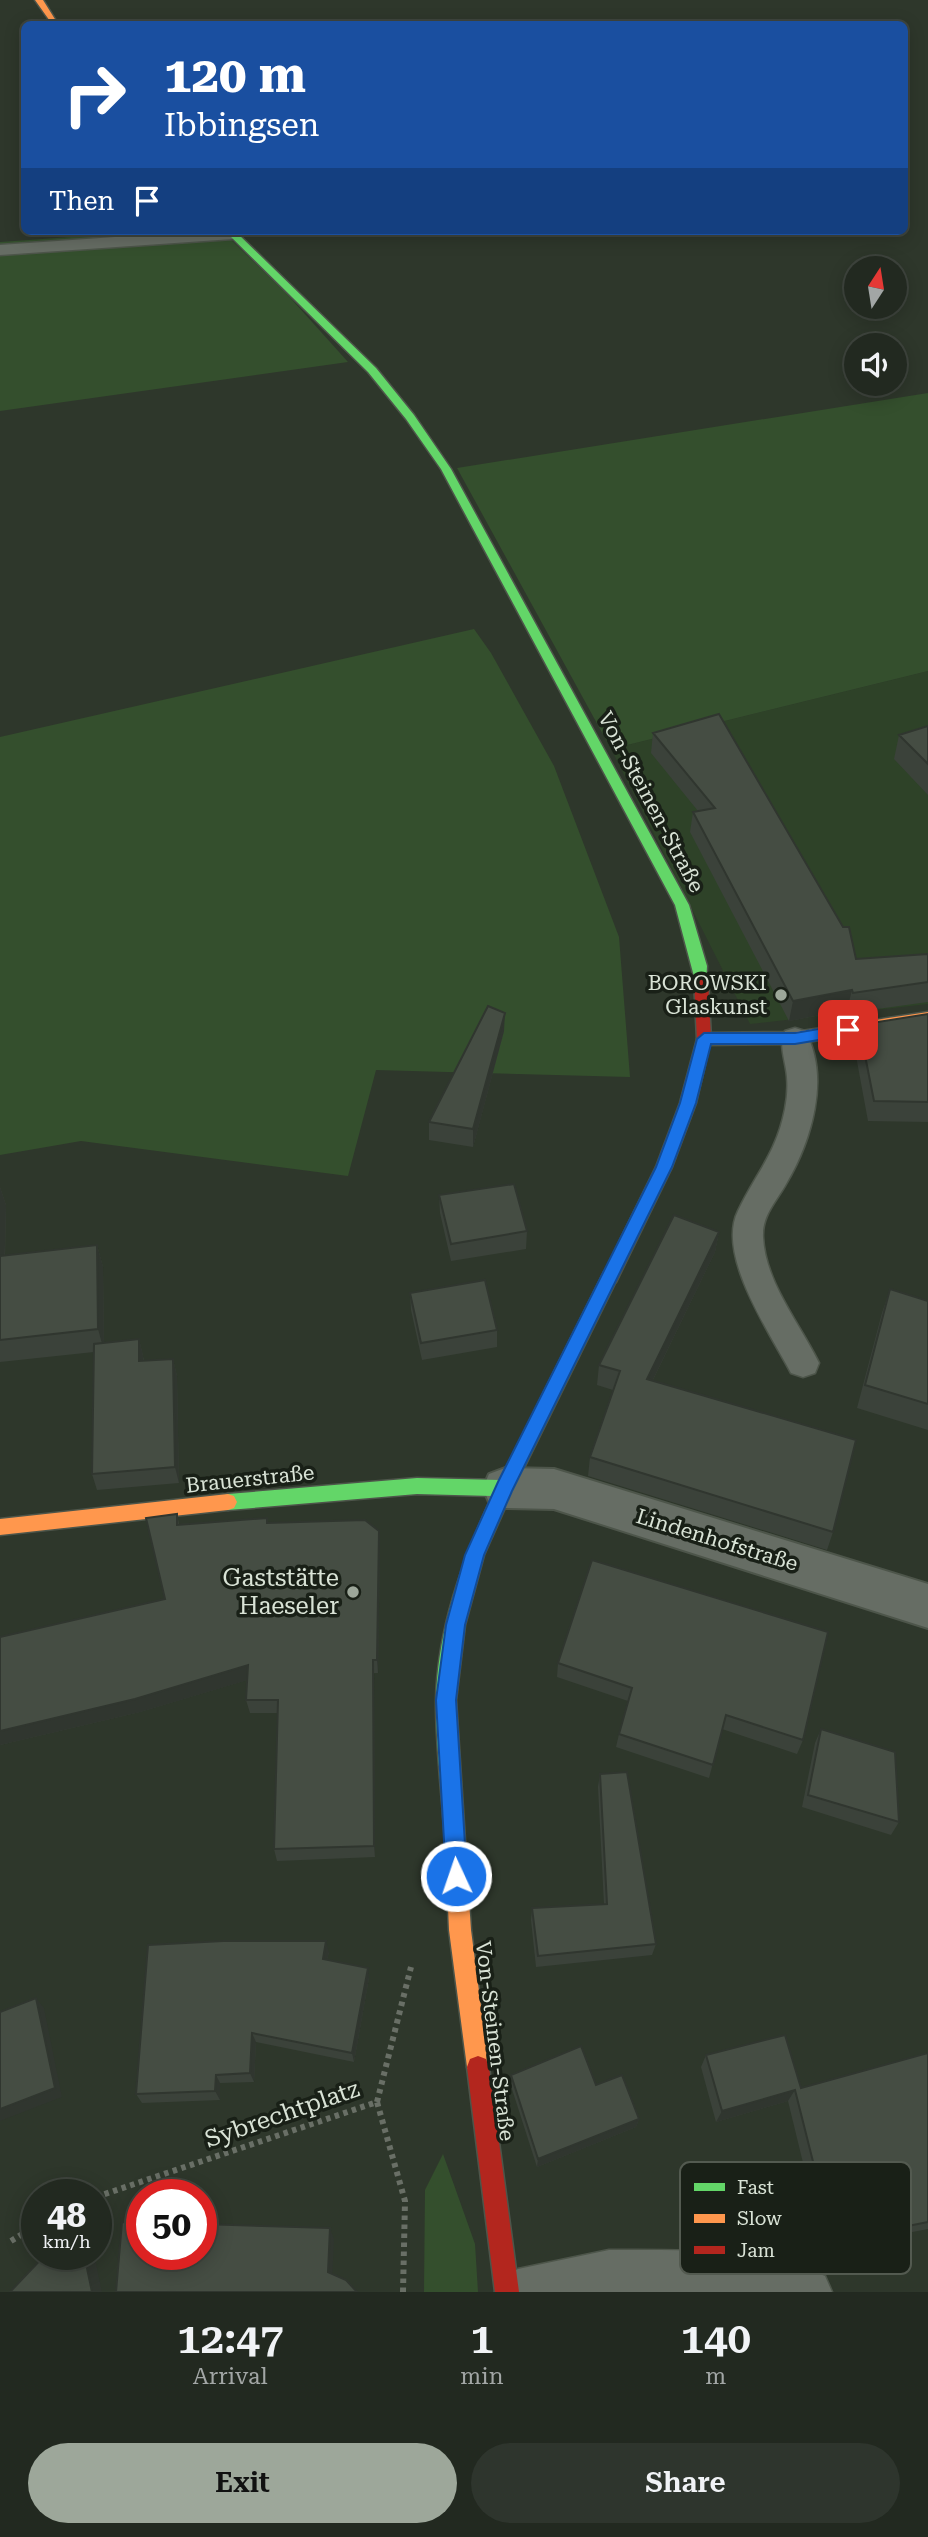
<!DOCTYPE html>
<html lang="en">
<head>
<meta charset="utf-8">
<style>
	body { margin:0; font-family:"Roboto Serif",serif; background:#2e352d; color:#f1f3f6; height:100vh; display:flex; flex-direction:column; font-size:26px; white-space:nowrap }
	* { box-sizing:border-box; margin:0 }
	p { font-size:23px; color:#a2a6a5 }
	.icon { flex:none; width:38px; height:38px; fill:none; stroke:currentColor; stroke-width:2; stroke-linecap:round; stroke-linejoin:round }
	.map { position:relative; height:2292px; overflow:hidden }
	.side { display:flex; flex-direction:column; background:#222920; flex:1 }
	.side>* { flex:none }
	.banner { position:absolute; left:21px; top:21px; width:887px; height:214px; border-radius:10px; box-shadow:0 4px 18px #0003,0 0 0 2px #3f453e; background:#1a4fa0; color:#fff; overflow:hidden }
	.needle { width:46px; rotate:12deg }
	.controls { position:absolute; left:844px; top:256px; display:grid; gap:14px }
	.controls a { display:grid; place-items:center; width:63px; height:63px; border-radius:50%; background:#222920; box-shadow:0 4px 18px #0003,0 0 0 2px #3f453e; font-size:35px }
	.speed { position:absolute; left:21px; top:2179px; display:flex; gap:14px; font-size:35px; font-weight:700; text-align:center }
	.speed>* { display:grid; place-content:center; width:91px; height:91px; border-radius:50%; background:#222920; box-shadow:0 4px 18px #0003,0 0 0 2px #3f453e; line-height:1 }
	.speed small { font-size:18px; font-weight:400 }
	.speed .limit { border:10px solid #d22; background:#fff; color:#111 }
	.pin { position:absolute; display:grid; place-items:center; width:60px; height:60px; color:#fff; margin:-30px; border-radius:14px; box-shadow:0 4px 10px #0006 }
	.me { position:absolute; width:77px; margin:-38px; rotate:357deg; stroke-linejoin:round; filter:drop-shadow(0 0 5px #0008) }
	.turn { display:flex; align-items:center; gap:24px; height:147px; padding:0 28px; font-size:32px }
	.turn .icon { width:91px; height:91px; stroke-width:2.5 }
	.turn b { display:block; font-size:49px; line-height:60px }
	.then { display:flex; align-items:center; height:66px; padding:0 28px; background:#0003; gap:14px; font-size:26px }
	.eta { display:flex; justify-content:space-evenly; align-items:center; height:119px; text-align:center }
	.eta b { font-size:42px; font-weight:600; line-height:49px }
	.primary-button { display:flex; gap:14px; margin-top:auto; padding:14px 28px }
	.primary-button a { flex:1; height:80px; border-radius:42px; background:#9da79a; color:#111; font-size:28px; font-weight:600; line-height:80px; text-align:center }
	.primary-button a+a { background:#2e352d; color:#f1f3f6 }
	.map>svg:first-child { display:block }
	.built { fill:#2e4228 }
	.green { fill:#344f2d }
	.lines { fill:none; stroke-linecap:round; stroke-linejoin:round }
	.lane-casing { stroke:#4d554a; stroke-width:3 }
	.street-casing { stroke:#4d554a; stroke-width:4 }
	.fast-casing { stroke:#4d554a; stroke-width:3 }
	.slow-casing { stroke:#4d554a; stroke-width:3 }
	.jam-casing { stroke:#4d554a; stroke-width:3 }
	.path { stroke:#696f66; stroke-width:6; stroke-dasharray:4.5 4.5; stroke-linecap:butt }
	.lane { fill:#666d64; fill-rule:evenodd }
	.street { fill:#666d64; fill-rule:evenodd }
	.fast { fill:#63d668; fill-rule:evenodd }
	.slow { fill:#ff974d; fill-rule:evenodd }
	.jam { fill:#b3261e; fill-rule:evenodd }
	.wall { fill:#3b423a }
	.shaded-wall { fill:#30362f }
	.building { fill:#454d43; stroke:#30362f; stroke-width:2 }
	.route { fill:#1a73e8; stroke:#114b97; stroke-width:2 }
	.poi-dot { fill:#9da79a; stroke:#192017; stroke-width:2.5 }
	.labels { text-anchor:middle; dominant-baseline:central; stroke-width:7; stroke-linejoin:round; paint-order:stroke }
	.street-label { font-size:21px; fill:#d9e3d6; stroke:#192017 }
	.poi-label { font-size:21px; fill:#d9e3d6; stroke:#192017; text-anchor:end }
	.near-poi-label { font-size:24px; fill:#d9e3d6; stroke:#192017; text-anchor:end }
	.near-street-label { font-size:24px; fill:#d9e3d6; stroke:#192017 }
	.key { fill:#192017; stroke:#535a50; stroke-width:2 }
	.key-label { font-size:19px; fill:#d9e3d6 }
</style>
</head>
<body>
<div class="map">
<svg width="928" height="2292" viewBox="0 0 928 2292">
	<rect width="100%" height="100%" fill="#2e372b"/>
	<path class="built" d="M 928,671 L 928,1004 L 750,1024 L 611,749 Z"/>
	<path class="green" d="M 156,231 L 222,231 L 286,293 L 348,362 L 0,411 L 0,242 Z
		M 928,393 L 928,671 L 611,749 L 457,468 Z
		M 474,629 L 491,653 L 554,766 L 619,937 L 630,1077 L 376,1070 L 348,1176 L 81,1141 L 0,1155 L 0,737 Z
		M 443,2154 L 475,2244 L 478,2292 L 424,2292 L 425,2190 Z"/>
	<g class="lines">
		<g class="lane-casing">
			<path id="lane" d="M 201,231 L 240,231 L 242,234 L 233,239 L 0,255 L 0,245 Z
				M 795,1028 L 805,1031 C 831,1077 811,1142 786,1184 C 776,1202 762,1215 763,1237 C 765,1282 800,1324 819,1363 L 815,1373 L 803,1377 L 791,1373 C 770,1333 716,1255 738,1211 C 756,1173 776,1154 785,1109 C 787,1099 788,1088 787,1077 C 786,1062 778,1044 785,1031 Z
				M 609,2250 C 682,2250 756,2247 825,2276 L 832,2292 L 495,2292 L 502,2276 L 518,2269 Z"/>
		</g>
		<g class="street-casing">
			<path id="street" d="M 505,1468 L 554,1469 L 928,1584 L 928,1628 L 554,1509 L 505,1508 L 489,1502 L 483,1488 L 489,1474 Z"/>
		</g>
		<g class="fast-casing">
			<path id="fast" d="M 225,231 L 235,231 L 376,368 L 414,415 L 451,469 L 689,905 L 707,966 L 706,984 L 696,984 L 675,905 L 441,469 L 406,419 L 368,372 Z
				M 610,1270 L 616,1272 L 618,1277 L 512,1492 L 484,1555 L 465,1625 L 456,1700 L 465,1841 L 462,1848 L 455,1851 L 448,1848 L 445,1841 C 442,1795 436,1748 436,1702 C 437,1629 463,1560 492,1496 L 417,1494 L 228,1510 L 222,1508 L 219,1502 L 222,1496 L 228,1494 L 417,1478 L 500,1480 L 604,1272 Z"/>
		</g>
		<g class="slow-casing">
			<path id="slow" d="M 35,0 L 43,0 L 58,24 L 52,24 Z
				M 928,1012 L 928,1022 L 795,1044 L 704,1045 L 697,1039 L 704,1033 L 795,1032 Z
				M 228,1494 L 234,1496 L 237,1502 L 234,1508 L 228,1510 L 0,1535 L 0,1519 Z
				M 455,1831 L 462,1834 L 465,1841 L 471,1930 L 489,2067 L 486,2075 L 478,2078 L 470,2075 L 467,2067 L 449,1930 L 445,1841 L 448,1834 Z"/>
		</g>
		<g class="jam-casing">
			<path id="jam" d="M 701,975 L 708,980 L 711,1039 L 696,1103 L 672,1167 L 616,1282 L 610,1284 L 604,1282 L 602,1277 L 656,1167 L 680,1103 L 697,1039 L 694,980 Z
				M 478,2056 L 486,2059 L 489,2067 L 519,2292 L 495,2292 L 467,2067 L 470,2059 Z"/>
		</g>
		<path class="path" d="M 377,2102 L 411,1967
			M 96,2197 L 377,2102 L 405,2201 L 403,2292
			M 11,2241 L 37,2225"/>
		<use href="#lane" class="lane"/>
		<use href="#street" class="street"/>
		<use href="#fast" class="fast"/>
		<use href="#slow" class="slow"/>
		<use href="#jam" class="jam"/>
	</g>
	<path class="wall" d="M 928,726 L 928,795 L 894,759 L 899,735 Z
		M 653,733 L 856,959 L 928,954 L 928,1002 L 848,1013 L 847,1010 L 789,1021 L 690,832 L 693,812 L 698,811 L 651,753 Z
		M 928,1014 L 928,1122 L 868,1121 L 854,1045 L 859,1025 Z
		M 504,1031 L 473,1147 L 429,1140 L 429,1122 Z
		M 0,1187 L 6,1205 L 5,1256 L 97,1245 L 103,1267 L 104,1343 L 139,1339 L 143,1356 L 144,1361 L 173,1359 L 177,1376 L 179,1483 L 97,1490 L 92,1474 L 94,1352 L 0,1362 Z
		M 439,1195 L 527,1231 L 526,1249 L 451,1261 L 440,1213 Z
		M 719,1232 L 715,1252 L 653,1380 L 833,1532 L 827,1550 L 588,1476 L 590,1457 L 613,1390 L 597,1385 L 599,1365 Z
		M 890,1289 L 928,1301 L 928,1430 L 857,1408 L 882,1313 Z
		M 410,1293 L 497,1330 L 497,1347 L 422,1360 L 411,1310 Z
		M 177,1514 L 179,1524 L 267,1518 L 268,1523 L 379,1531 L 380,1546 L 378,1673 L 374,1673 L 375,1857 L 277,1861 L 274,1849 L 278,1713 L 250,1713 L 246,1700 L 247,1680 L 140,1712 L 0,1745 L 0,1637 L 165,1599 Z
		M 592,1560 L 803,1740 L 797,1754 L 722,1729 L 709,1778 L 616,1747 L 619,1734 L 628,1701 L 557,1677 L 558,1663 Z
		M 821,1729 L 899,1822 L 891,1835 L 802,1807 L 815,1743 Z
		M 600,1774 L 656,1944 L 652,1955 L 536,1967 L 531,1920 L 532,1908 L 604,1904 L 598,1787 Z
		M 329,1952 L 327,1960 L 369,1978 L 354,2062 L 256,2042 L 254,2082 L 220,2083 L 220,2100 L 142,2103 L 136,2094 Z
		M 928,2053 L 928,2229 L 824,2249 L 788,2101 L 716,2122 L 701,2067 L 706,2055 L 801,2088 Z
		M 511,2075 L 596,2085 L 639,2119 L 636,2127 L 537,2167 L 510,2083 Z"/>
	<path class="shaded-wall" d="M 852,990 L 847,1010 L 789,1021 L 793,1001 Z
		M 505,1013 L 504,1031 L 473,1147 L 473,1129 Z
		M 0,1187 L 6,1205 L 4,1279 L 0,1267 Z
		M 719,1232 L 715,1252 L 644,1398 L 647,1379 Z
		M 97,1245 L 103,1267 L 104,1351 L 98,1329 Z
		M 139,1339 L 143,1356 L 144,1378 L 139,1361 Z
		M 173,1359 L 177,1376 L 179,1483 L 175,1467 Z
		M 379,1531 L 380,1546 L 378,1673 L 377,1660 Z
		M 373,1660 L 374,1673 L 375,1857 L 374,1846 Z
		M 248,1665 L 251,1679 L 140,1712 L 0,1745 L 0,1731 Z
		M 326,1941 L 329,1952 L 325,1969 L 323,1959 Z
		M 368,1968 L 369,1978 L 354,2062 L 352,2053 Z
		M 36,1998 L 44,2008 L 62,2097 L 0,2121 L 0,2109 Z
		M 252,2033 L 256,2042 L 254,2082 L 250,2073 Z
		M 216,2075 L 220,2083 L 220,2100 L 215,2091 Z
		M 795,2090 L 788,2101 L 716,2122 L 722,2111 Z
		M 639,2119 L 636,2127 L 537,2167 L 538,2159 Z
		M 330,2228 L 334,2239 L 332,2282 L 328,2272 Z
		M 84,2254 L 94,2254 L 102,2292 L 92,2292 Z"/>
	<path class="building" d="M 719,714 L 843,927 L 849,927 L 856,959 L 928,954 L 928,982 L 853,993 L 852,990 L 793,1001 L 693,812 L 715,808 L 653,733 Z
		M 928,726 L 928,764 L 899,735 Z
		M 488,1006 L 505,1013 L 473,1129 L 429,1122 Z
		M 928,1014 L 928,1102 L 874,1101 L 859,1025 Z
		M 514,1184 L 527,1231 L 451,1244 L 439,1195 Z
		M 674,1215 L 719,1232 L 647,1379 L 856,1440 L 833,1532 L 590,1457 L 620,1371 L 599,1365 Z
		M 97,1245 L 98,1329 L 0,1340 L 0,1256 Z
		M 485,1280 L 497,1330 L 421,1343 L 410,1293 Z
		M 890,1289 L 928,1301 L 928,1404 L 865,1385 Z
		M 139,1339 L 139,1361 L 173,1359 L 175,1467 L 92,1474 L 94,1344 Z
		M 177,1514 L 177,1525 L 267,1518 L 267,1523 L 365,1520 L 379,1531 L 377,1660 L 373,1660 L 374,1846 L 274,1849 L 278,1700 L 246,1700 L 248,1665 L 135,1699 L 0,1731 L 0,1637 L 165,1599 L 146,1518 Z
		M 592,1560 L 828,1632 L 803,1740 L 726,1715 L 713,1765 L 619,1734 L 632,1688 L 558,1663 Z
		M 821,1729 L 895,1752 L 899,1822 L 808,1795 Z
		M 627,1772 L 656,1944 L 538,1956 L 532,1908 L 607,1904 L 600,1774 Z
		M 223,1941 L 326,1941 L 323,1959 L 368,1968 L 352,2053 L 252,2033 L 250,2073 L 216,2075 L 215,2091 L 136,2094 L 148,1945 Z
		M 36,1998 L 55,2088 L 0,2109 L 0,2012 Z
		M 785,2035 L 801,2088 L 928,2053 L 928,2222 L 833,2241 L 795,2090 L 722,2111 L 706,2055 Z
		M 581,2046 L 596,2085 L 622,2075 L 639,2119 L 538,2159 L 511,2075 Z
		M 122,2222 L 142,2223 L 142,2254 L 201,2254 L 201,2224 L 330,2228 L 328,2272 L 346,2280 L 357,2292 L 116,2292 Z
		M 46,2254 L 84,2254 L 92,2292 L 10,2292 Z"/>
	<path class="route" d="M 848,1024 L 856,1030 L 854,1034 L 795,1044 L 711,1044 L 696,1103 L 672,1167 L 512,1491 L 484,1555 L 465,1625 L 456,1700 L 467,1876 L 464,1883 L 456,1886 L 449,1883 L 446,1876 L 436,1700 L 446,1625 L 465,1555 L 498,1482 L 656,1167 L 680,1103 L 697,1039 L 704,1033 L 795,1033 Z"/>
	<g class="poi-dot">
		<circle cx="781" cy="995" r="7"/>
		<circle cx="353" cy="1592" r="7"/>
	</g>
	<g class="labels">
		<g class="street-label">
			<text transform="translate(651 802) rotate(62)">Von-Steinen-Straße</text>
			<text transform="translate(250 1479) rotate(-6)">Brauerstraße</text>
			<text transform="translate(717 1540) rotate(17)">Lindenhofstraße</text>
			<text transform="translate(495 2041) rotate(83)">Von-Steinen-Straße</text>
		</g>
		<g class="poi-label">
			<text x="767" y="983">BOROWSKI<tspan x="767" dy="24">Glaskunst</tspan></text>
		</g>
		<g class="near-poi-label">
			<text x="339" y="1578">Gaststätte<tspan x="339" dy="28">Haeseler</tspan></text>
		</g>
		<g class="near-street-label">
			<text transform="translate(282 2114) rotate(-19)">Sybrechtplatz</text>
		</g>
	</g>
	<rect x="680" y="2162" width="231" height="112" rx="10" class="key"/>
	<rect x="694" y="2183" width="31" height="8" fill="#63d668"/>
	<rect x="694" y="2214" width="31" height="9" fill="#ff974d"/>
	<rect x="694" y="2246" width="31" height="8" fill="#b3261e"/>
	<g class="key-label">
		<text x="737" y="2194">Fast</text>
		<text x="737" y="2225">Slow</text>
		<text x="737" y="2257">Jam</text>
	</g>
</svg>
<div class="controls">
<a><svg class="needle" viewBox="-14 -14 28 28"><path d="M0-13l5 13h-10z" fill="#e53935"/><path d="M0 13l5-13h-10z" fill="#a2a6a5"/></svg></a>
<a><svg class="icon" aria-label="sound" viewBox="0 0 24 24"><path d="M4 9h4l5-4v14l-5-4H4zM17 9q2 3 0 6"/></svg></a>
</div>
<div class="speed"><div>48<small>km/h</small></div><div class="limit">50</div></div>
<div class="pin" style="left:848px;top:1030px;background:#d93025"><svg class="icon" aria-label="arrive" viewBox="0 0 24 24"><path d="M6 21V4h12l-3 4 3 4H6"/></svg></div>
<svg class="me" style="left:456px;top:1876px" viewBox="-20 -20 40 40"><circle r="17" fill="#1a73e8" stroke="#fff" stroke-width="3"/><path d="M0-11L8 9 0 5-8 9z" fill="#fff"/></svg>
<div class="banner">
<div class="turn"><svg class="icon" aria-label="right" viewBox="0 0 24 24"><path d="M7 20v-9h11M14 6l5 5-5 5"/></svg><div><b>120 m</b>Ibbingsen</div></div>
<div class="then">Then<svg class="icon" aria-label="arrive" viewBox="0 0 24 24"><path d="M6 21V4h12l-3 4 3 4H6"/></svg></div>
</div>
</div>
<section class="side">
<div class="eta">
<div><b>12:47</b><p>Arrival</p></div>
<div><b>1</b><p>min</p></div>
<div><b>140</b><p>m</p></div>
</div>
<div class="primary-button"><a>Exit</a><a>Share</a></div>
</section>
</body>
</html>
